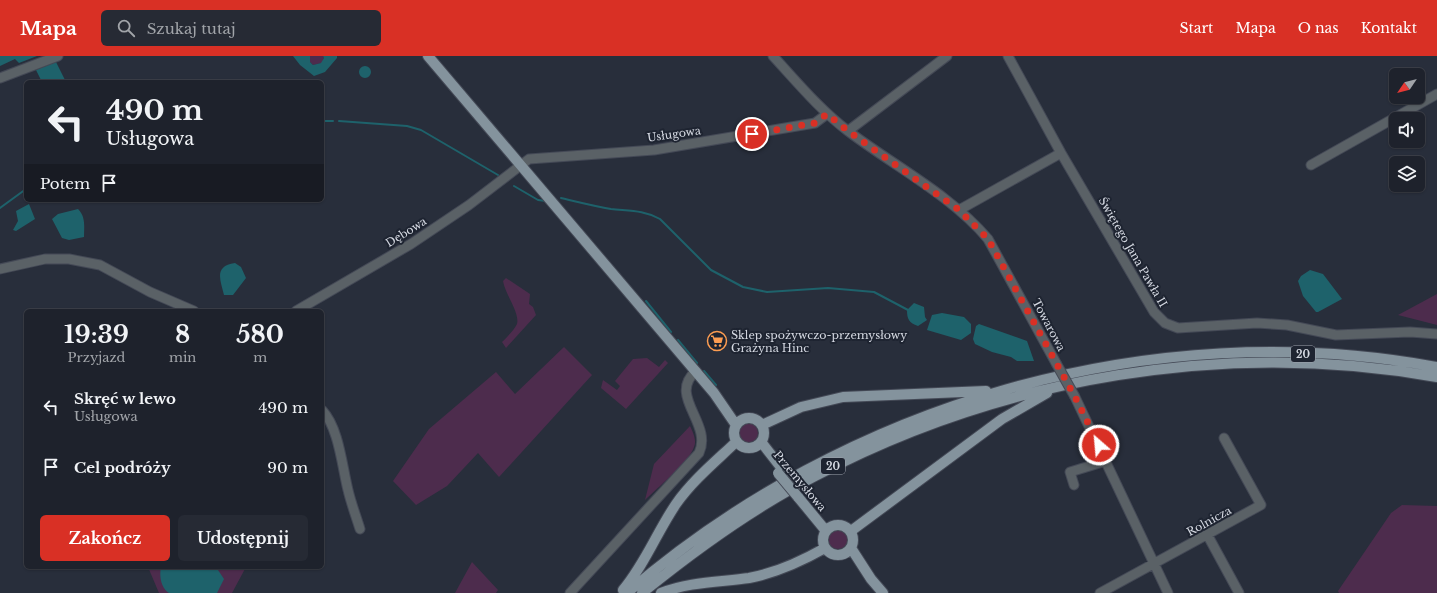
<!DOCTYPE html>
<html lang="pl">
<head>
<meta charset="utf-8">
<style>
	body { margin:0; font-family:"Libre Baskerville",serif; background:#262a34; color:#f1f3f6; height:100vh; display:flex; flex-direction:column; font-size:15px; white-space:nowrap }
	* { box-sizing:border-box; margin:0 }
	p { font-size:13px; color:#a1a4a9 }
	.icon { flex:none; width:22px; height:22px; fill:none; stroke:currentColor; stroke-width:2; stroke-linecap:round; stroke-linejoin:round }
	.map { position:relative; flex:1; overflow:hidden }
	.sheet { position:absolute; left:24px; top:253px; width:300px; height:260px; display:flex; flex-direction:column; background:#1e222c; border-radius:6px; box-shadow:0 1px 3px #0004,0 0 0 1px #3c3f48 }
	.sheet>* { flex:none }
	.hud { position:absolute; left:24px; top:24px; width:300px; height:122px; border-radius:6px; box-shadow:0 1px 3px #0004,0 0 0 1px #3c3f48; background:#1e222c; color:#f1f3f6; overflow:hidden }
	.needle { width:26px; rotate:235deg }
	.fabs { position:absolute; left:1389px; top:12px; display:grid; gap:8px }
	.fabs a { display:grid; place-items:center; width:36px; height:36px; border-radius:6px; background:#1e222c; box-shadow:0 1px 3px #0004,0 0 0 1px #3c3f48; font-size:20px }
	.pin { position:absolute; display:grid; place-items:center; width:34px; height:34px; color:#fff; margin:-17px; border:2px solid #fff; border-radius:50%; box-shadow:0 1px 4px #0007 }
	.me { position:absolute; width:44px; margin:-22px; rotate:333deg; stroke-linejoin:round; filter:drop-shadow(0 0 3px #0008) }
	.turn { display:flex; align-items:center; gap:14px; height:84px; padding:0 16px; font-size:18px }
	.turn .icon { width:52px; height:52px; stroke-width:2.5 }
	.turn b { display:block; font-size:28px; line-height:34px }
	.then { display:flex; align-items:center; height:38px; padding:0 16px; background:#0003; gap:8px; font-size:15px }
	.eta { display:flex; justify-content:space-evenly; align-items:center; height:68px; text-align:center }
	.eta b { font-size:24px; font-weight:700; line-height:28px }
	.action { display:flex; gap:8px; margin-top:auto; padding:8px 16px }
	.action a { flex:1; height:46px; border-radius:6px; background:#d93025; color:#fff; font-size:16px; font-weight:700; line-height:46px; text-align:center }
	.action a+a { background:#262a34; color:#f1f3f6 }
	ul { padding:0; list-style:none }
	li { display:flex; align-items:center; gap:12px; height:60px; padding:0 16px }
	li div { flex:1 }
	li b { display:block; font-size:15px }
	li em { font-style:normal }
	header { display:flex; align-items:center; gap:24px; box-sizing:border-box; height:56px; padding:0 20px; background:#d93025; color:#fff }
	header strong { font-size:19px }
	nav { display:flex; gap:22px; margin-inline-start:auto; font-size:14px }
	.search { width:280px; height:36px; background:#262a34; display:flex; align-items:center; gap:10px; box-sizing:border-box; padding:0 14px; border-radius:6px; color:#a1a4a9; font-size:15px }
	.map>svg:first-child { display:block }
	.green { fill:#4d2c4d }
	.water { fill:#1e626b }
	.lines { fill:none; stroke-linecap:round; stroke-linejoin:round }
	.stream { stroke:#1e626b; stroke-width:2 }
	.minor-casing { stroke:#444956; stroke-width:11 }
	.major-casing { stroke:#444956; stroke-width:12 }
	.minor { stroke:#5a6166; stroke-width:9 }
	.major { stroke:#84939d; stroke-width:10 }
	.minor-bridge-casing { stroke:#444956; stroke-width:11; stroke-linecap:butt }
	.major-bridge-casing { stroke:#444956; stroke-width:12; stroke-linecap:butt }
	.minor-bridge { stroke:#5a6166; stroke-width:9 }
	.major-bridge { stroke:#84939d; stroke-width:10 }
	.route { stroke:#d93025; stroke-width:7; stroke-dasharray:0 12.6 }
	.labels { text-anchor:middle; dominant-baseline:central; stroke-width:4; stroke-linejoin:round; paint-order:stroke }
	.shield { fill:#1e2431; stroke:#9ea3ad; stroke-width:1 }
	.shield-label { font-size:10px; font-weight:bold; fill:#d5d9e2 }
	.street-label { font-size:11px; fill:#d5d9e2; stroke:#1e2431 }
	.poi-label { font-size:11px; fill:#d5d9e2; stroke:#1e2431; text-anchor:start }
</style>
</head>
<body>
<header>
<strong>Mapa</strong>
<div class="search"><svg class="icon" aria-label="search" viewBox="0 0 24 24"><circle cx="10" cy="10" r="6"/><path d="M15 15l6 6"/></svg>Szukaj tutaj</div>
<nav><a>Start</a><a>Mapa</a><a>O nas</a><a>Kontakt</a></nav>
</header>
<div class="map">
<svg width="1437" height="537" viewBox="0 0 1437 537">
	<rect width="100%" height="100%" fill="#282e3b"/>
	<path class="green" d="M 310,0 L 323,0 L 324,2 L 322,7 L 313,9 L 310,6 Z
		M 506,222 L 530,238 L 529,248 L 533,251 L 536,259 L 506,292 L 502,286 C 507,281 514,274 517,268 C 520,257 505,238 503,225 Z
		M 1437,238 L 1437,269 L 1398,259 Z
		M 564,291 L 592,319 L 499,421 L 478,397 L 447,430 L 416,449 L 393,425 L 429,373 L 496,316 L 515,338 Z
		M 647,302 L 659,311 L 665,304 L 668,307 L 626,353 L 601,332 L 603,324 L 617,334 L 620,330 L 615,325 L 633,303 Z
		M738 377a10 10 0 1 1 20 0a10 10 0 1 1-20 0Z
		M 690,370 C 693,376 697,385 694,391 C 690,405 656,433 645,444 L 654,408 Z
		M 1402,449 L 1437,450 L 1437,537 L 1339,537 L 1338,535 L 1391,457 Z
		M828 483a10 10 0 1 1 20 0a10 10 0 1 1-20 0Z
		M 472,506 L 498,534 L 496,537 L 455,537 Z
		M 148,511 L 246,511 L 232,537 L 159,537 Z"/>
	<path class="water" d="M 0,0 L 37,0 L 19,7 L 15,3 L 0,10 Z
		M 293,0 L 310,0 L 310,6 L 313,9 L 321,7 L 324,2 L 323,0 L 337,0 L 337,2 L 325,16 L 314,20 L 300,9 Z
		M 56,6 L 66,26 L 42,26 L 36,14 Z
		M359 16a6 6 0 1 1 12 0a6 6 0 1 1-12 0Z
		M 29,148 L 35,163 L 16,175 L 13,174 L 18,165 L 16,155 Z
		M 78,153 C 86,161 84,171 84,181 L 69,184 L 62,182 L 52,163 L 58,158 Z
		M 235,207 L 241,211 L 246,222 L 233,239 L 224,239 C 220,223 214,210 235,207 Z
		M 1310,214 L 1323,218 L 1342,243 L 1318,256 L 1316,256 L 1303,240 L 1298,225 L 1301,220 Z
		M 914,247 L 924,251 L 925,261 L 927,264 L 918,270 C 909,267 907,263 907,254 Z
		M 942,257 L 964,261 L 971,268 L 971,277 L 961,284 L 927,274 L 932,259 Z
		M 979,268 L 1027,285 L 1034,305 L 1017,305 L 1011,301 L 992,296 L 975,288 L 973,283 L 976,270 Z
		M 161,511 L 216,511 L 224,523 L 217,537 L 169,537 C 161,532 159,520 161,511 Z"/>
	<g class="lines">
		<path class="stream" d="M 322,65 L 333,65
			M 339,65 L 407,70 L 421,74 L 498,119
			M 514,130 L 538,144 L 546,145
			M 561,142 C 578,146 594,150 611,153 C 629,155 644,154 660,163 L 711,214 L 743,231 L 767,236 L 828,232 L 874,236 L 908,254
			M 0,152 L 26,133
			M 646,245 L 671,276
			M 678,284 L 697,307
			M 704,315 L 716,329"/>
		<g class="minor-casing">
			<path id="minor" d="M 773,0 C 797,26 820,54 848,75 C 894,110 951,139 988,183 L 1056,307
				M 1008,0 L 1061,97 L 1154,256 L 1165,267 L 1178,272 L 1257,267 L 1287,269 L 1336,279 L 1410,276 L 1437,278
				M 0,22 L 58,0
				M 848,75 L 947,0
				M 1311,109 L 1437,38
				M 959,154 L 1061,97
				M 0,213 L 45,203 L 69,203 L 100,209 L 150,236 L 194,255
				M 296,255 L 411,188 L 469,149 L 529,103 L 654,94 L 815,67 L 827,58
				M 1075,341 L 1168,537
				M 322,354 C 339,372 342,410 348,434 C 351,447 356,460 360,473
				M 1074,429 L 1070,416 L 1106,405
				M 1208,480 L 1239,537
				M 570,537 L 699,397 C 713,367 667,340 696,315
				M 1100,537 L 1261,449 L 1224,382"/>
		</g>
		<g class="major-casing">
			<path id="major" d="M 428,0 L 714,337 L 736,369
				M734 377a15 15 0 1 1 30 0a15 15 0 1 1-30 0Z
				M 762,369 L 801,351 L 843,341 L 986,335
				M 762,387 L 783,414
				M 798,441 L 826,475
				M823 484a15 15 0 1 1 30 0a15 15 0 1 1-30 0Z
				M 851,475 L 1002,363 L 1047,337
				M 851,492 L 871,523 L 883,537
				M 623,534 C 645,508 657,476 676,448 C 693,424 715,406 736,386
				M 627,537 C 846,348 1151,258 1437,311
				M 642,537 C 696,493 753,452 815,420 C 1003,321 1227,283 1437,321
				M 661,537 C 688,526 720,526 749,522 C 776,517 802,505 825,492"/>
		</g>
		<use href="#minor" class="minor"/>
		<use href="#major" class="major"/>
		<g class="minor-bridge-casing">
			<path id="minor-bridge" d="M 1056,307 L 1075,341"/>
		</g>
		<g class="major-bridge-casing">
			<path id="major-bridge" d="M 778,417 L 798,441"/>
		</g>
		<use href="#minor-bridge" class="minor-bridge"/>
		<use href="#major-bridge" class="major-bridge"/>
	</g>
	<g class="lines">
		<path class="route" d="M 752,78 L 815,67 L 827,58 L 848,75 L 959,154 L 988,183 L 1075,341 L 1099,389"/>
	</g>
	<defs>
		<g id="supermarket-ring" transform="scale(1)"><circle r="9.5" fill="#1e2431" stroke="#fc9d52" stroke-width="1.5"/><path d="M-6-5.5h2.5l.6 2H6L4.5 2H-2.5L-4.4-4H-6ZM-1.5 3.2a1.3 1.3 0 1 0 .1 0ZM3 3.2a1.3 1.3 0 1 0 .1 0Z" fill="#fc9d52"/></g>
	</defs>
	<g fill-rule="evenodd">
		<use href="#supermarket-ring" x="717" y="285"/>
	</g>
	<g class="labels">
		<g class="shield">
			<rect x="1291" y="290" width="24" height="16" rx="3"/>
			<rect x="821" y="402" width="24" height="16" rx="3"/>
		</g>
		<g class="shield-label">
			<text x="1303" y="298">20</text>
			<text x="833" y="410">20</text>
		</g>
		<g class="street-label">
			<text transform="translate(674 78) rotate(-8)">Usługowa</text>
			<text transform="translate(406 176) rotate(-32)">Dębowa</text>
			<text transform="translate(1133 196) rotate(60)">Świętego Jana Pawła II</text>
			<text transform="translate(1049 269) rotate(62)">Towarowa</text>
			<text transform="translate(800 425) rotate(50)">Przemysłowa</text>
			<text transform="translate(1209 465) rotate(-29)">Rolnicza</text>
		</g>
		<g class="poi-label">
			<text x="731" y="279">Sklep spożywczo-przemysłowy<tspan x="731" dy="13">Grażyna Hinc</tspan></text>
		</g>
	</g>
</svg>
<div class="fabs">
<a><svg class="needle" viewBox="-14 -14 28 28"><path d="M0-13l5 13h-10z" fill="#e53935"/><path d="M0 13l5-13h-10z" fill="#a1a4a9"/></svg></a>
<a><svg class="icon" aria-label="sound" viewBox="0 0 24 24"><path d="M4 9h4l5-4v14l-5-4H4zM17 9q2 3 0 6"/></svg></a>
<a><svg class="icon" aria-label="layers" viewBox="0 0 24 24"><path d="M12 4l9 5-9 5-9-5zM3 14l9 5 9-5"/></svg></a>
</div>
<div class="pin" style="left:752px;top:78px;background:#d93025"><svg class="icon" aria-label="arrive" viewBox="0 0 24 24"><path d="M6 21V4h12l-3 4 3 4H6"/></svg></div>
<svg class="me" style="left:1099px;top:389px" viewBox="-20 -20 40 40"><circle r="17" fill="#d93025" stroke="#fff" stroke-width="3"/><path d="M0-11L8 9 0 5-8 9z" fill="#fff"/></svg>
<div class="hud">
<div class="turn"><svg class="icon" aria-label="left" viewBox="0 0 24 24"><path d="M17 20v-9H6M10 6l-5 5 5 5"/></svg><div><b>490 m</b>Usługowa</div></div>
<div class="then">Potem<svg class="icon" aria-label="arrive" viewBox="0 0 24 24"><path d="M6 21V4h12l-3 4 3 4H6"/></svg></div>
</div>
<section class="sheet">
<div class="eta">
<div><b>19:39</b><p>Przyjazd</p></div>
<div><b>8</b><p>min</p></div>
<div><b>580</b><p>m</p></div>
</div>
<ul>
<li><svg class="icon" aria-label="left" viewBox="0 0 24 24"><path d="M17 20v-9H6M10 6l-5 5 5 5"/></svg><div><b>Skręć w lewo</b><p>Usługowa</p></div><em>490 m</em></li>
<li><svg class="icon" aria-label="arrive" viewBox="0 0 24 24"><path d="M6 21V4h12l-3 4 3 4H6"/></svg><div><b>Cel podróży</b></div><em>90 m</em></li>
</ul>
<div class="action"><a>Zakończ</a><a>Udostępnij</a></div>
</section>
</div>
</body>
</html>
